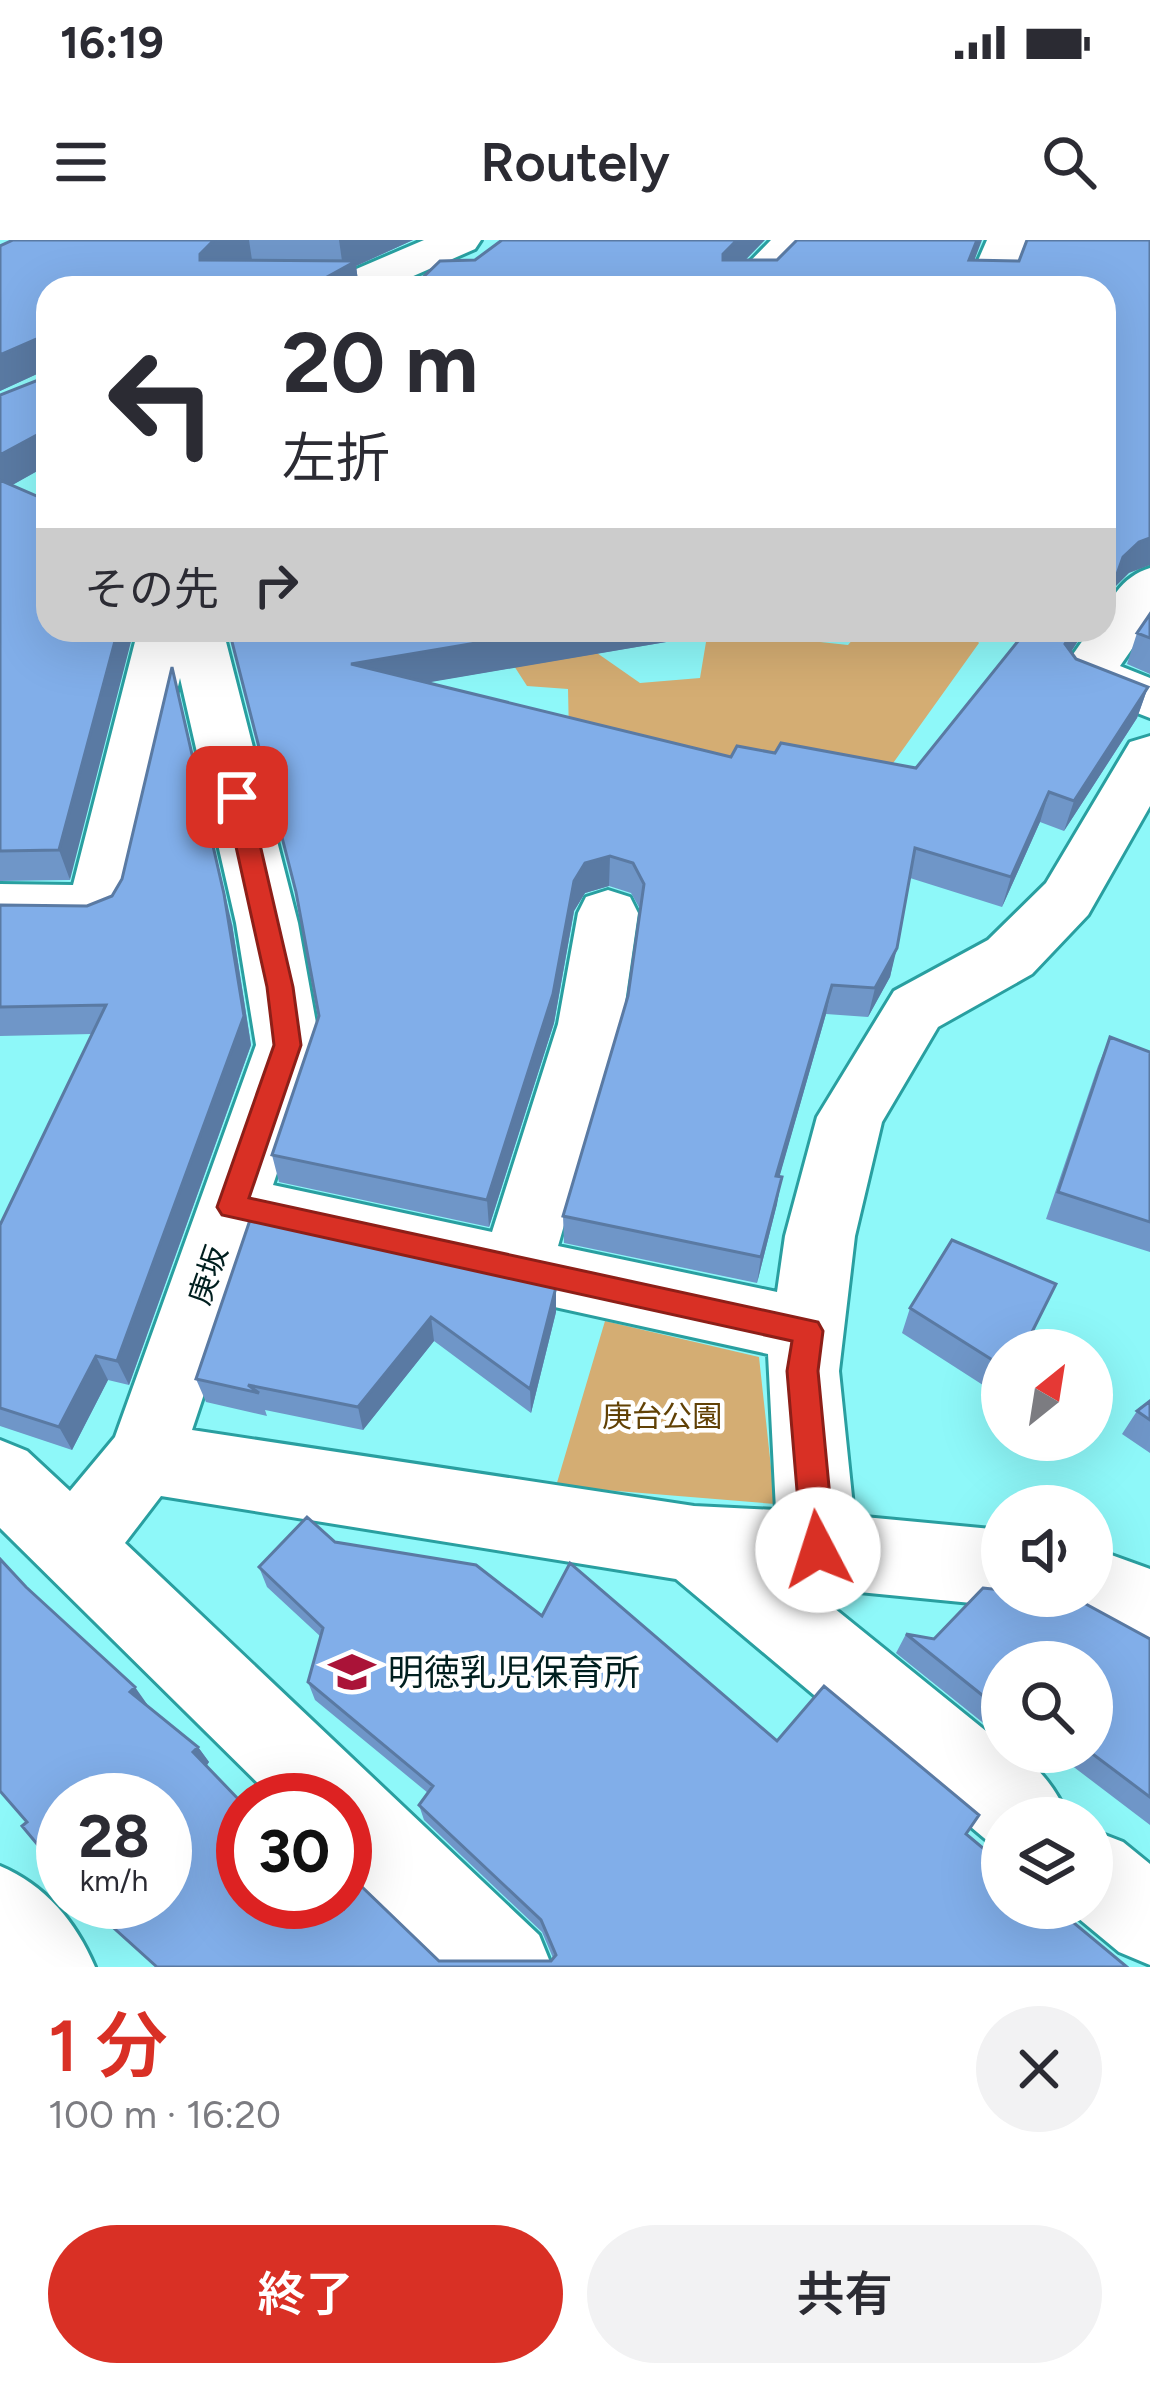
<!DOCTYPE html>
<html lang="ja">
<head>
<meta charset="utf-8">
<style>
	body { margin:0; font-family:Figtree,"Noto Sans JP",sans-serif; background:#f2f2f3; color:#2b2b33; height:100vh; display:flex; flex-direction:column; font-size:45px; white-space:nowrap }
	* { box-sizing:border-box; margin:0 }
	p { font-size:39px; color:#7c7c81 }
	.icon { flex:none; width:66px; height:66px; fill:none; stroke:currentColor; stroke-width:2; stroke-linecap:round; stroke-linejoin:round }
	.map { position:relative; height:1727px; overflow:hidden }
	.panel { display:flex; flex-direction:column; background:#fff; flex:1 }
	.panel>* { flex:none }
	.hud { position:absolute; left:36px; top:36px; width:1080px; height:366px; border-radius:36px; box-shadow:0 12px 48px #0002; background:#fff; color:#2b2b33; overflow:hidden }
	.needle { width:78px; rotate:30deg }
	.buttons { position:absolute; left:981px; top:1089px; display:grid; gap:24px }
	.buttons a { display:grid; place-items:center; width:132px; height:132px; border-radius:50%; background:#fff; box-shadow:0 12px 48px #0002; font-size:60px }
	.speed { position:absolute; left:36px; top:1533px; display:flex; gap:24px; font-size:60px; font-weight:700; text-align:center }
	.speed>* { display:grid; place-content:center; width:156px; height:156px; border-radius:50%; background:#fff; box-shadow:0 12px 48px #0002; line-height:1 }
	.speed small { font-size:30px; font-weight:400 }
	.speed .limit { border:18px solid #d22; background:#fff; color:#111 }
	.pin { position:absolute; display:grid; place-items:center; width:102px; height:102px; color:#fff; margin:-51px; border-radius:24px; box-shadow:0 6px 18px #0006 }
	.me { position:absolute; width:132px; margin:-66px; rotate:355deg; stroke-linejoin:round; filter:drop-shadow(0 0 9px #0008) }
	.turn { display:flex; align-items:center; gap:42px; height:252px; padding:0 48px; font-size:54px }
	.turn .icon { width:156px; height:156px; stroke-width:2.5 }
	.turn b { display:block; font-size:84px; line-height:102px }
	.then { display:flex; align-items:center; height:114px; padding:0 48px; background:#0003; gap:24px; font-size:45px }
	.round { display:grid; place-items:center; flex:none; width:126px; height:126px; border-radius:63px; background:#f2f2f3 }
	.summary { display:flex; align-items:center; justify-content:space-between; height:204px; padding:0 48px }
	h1 { font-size:72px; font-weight:600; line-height:90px; color:#d93025 }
	.primary-button { display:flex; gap:24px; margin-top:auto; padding:24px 48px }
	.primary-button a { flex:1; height:138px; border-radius:72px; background:#d93025; color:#fff; font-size:48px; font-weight:600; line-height:138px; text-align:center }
	.primary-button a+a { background:#f2f2f3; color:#2b2b33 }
	.status { display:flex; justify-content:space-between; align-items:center; height:84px; padding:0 60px; background:#fff; direction:ltr }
	.status svg { height:33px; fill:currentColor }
	header { display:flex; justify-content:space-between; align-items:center; height:156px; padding:0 48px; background:#fff; font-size:54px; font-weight:600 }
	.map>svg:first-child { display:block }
	.green { fill:#d4ad73 }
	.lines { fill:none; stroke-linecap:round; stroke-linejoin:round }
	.minor-casing { stroke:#299fa0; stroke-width:6 }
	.minor { fill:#fff; fill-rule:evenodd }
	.wall { fill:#6f96c8 }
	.shaded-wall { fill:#5a7aa3 }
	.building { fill:#81aee9; stroke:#5a7aa3; stroke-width:3 }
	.route { fill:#d93025; stroke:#8d1f18; stroke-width:3 }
	.labels { text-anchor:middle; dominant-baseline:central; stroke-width:9; stroke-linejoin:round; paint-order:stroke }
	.street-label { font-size:30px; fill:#001f1f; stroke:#fff }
	.park-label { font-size:30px; fill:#614105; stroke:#fff }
	.near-poi-label { font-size:36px; fill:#001f1f; stroke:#fff; text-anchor:start }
</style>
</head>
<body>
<div class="status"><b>16:19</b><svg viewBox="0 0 49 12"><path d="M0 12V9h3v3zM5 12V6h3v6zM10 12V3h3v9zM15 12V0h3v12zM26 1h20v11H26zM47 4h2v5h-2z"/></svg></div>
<header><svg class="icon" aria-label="menu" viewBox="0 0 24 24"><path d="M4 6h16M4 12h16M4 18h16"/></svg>Routely<svg class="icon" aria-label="search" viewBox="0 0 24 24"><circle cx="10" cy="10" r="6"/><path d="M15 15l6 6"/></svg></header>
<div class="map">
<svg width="1150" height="1727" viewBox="0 0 1150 1727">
	<rect width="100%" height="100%" fill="#8ef8f9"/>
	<path class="green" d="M 491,390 L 564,390 L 640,443 L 700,438 L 708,390 L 848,405 L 861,390 L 968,390 L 979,403 L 881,540 L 710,531 L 569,496 L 568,449 L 527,446 Z
		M 605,1081 L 759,1117 L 775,1264 L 556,1246 Z"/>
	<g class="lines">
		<g class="minor-casing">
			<path id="minor" d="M 424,0 L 481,0 L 475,9 L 386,48 L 327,48 L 333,39 Z
				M 771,0 L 817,0 L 771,48 L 724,48 Z
				M 987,0 L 1029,0 L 1010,48 L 966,48 Z
				M 1150,328 L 1150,383 L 1120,426 L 1150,438 L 1150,478 L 1068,446 L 1060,433 L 1090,390 L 1104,390 C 1104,362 1123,336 1150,328 Z
				M 138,390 L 223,390 L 298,683 L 320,805 L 273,945 L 492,992 L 558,784 L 578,673 L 586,657 L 608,650 L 630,657 L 638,673 L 622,784 L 558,1006 L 777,1052 L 785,996 L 817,877 L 894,751 L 988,700 L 1046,643 L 1130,502 L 1150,496 L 1150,566 L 1088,675 L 1032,734 L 938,787 L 882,882 L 855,996 L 839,1131 L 854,1276 L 1002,1290 L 1002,1356 L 1028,1356 L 1002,1366 L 808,1347 L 1002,1504 L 1002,1512 C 1033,1512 1058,1553 1069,1578 L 1002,1578 L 1002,1611 L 996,1608 L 676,1339 L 161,1256 L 125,1303 L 539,1695 L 552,1727 L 443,1727 L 345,1630 L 345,1560 L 275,1560 L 0,1288 L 0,1200 L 27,1211 L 70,1251 L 115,1197 L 256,805 L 236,683 L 180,438 L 127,668 L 118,684 L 97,691 L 0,690 L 0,644 L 73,645 ZM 255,1001 L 768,1114 L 776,1270 L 694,1266 L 192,1190 Z
				M 1092,1308 L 1150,1329 L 1150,1407 L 1064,1374 L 1056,1356 L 1092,1356 Z
				M 1092,1590 L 1123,1602 L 1150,1624 L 1150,1725 L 1119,1712 L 1066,1668 L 1092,1668 Z
				M 0,1626 C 45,1645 76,1682 95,1727 L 0,1727 Z"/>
		</g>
		<use href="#minor" class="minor"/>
	</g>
	<path class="wall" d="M 13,0 L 413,0 L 356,26 L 359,48 L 48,48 L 48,225 L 12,245 L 70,640 L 0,641 L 0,155 L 41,139 L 41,132 L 0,151 L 0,6 Z
		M 1150,374 L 1150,434 L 1127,424 L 1137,393 Z
		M 228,390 L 679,390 L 678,400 L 428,442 L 731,517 L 775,513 L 916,528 L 1020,399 L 996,390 L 1085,390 L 1071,412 L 1076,419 L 1148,447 L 1137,478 L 1064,591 L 1040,582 L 1002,667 L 910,638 L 890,737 L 868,777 L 826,774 L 779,937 L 777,964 L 757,1043 L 564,1003 L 563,976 L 628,756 L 640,669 L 631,653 L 609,646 L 585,653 L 574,671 L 554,783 L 489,987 L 279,942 L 272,915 L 319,776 L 301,675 Z
		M 0,665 L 232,684 L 251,805 L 129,1145 L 108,1140 L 72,1210 L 0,1186 L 0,985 L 92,794 L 0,796 Z
		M 1110,797 L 1150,812 L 1150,1012 L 1046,979 L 1098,826 Z
		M 250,980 L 556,1072 L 531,1173 L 434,1101 L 363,1190 L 265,1170 L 267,1176 L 206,1162 L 196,1139 Z
		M 910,1068 L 1002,1110 L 1002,1152 L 1000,1156 L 902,1093 Z
		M 1150,1161 L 1150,1213 L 1122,1194 L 1137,1171 Z
		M 335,1302 L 542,1376 L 777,1501 L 966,1594 L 1127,1727 L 157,1727 L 27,1582 L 26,1347 L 147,1465 L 198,1507 L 209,1522 L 206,1526 L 344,1669 L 439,1721 L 551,1721 L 553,1718 L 542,1692 L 424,1580 L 419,1565 L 428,1553 L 315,1460 L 308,1442 L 321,1397 L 267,1347 L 259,1327 Z
		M 906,1394 L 934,1399 L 1150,1399 L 1150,1585 L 1054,1512 L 1092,1512 L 1002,1422 L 1002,1498 L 896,1413 Z"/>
	<path class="shaded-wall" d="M 214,0 L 249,0 L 252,20 L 206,45 L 200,14 Z
		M 339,0 L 413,0 L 356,26 L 359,48 L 307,48 L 343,28 Z
		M 737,0 L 765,0 L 721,45 L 723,14 Z
		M 977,0 L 982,0 L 964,48 L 969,20 Z
		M 41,97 L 48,129 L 0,151 L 0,115 Z
		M 48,189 L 48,225 L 0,252 L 0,215 Z
		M 1150,298 L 1150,325 L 1129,333 L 1113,349 L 1104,374 L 1104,355 L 1123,317 L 1139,302 Z
		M 118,390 L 134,390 L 70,640 L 59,610 Z
		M 553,390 L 679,390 L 678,400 L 355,455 L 351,424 Z
		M 1074,390 L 1085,390 L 1056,435 L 1065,404 Z
		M 172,427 L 232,684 L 251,805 L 129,1145 L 117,1121 Z
		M 1148,447 L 1137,478 L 1064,591 L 1074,561 Z
		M 1049,552 L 1040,582 L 1002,667 L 1011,637 Z
		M 610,616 L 609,646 L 585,653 L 574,671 L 554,783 L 489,987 L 487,960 L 574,641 L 585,623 Z
		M 897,708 L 890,737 L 868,777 L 875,748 Z
		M 832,745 L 826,774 L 772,963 L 776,936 Z
		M 782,937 L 777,964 L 757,1043 L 761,1017 Z
		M 556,1047 L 556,1072 L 531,1173 L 530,1149 Z
		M 431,1077 L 434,1101 L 363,1190 L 358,1167 Z
		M 96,1116 L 108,1140 L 72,1210 L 59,1187 Z
		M 135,1447 L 147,1464 L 143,1469 L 130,1452 Z
		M 198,1507 L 209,1522 L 205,1528 L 193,1512 Z"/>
	<path class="building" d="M 13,0 L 214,0 L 200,14 L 200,20 L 356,21 L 307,48 L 48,48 L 48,189 L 0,215 L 0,155 L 41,139 L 41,97 L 0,115 L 0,6 Z
		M 502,0 L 737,0 L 723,14 L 723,20 L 777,20 L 797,0 L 977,0 L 969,20 L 1019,21 L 1027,0 L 1150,0 L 1150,298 L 1139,302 L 1123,317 L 1110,354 L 1104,355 L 1104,48 L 412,48 L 440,21 L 475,20 Z
		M 0,240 L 48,261 L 48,390 L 118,390 L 59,610 L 0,611 Z
		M 1150,374 L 1150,398 L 1137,393 Z
		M 229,390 L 553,390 L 351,424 L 731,517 L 737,506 L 775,513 L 781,503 L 916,528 L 1027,390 L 1074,390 L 1065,404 L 1076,419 L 1148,447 L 1074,561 L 1049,552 L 1011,637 L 915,608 L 897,708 L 875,748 L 832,745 L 776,936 L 782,937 L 761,1017 L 563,976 L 628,756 L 644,644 L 633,623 L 610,616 L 585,623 L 574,641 L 553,754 L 487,960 L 272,915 L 319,776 L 296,652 Z
		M 172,427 L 224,654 L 244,776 L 117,1121 L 96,1116 L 59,1187 L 0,1168 L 0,985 L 106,765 L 0,767 L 0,665 L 87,666 L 112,656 L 122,639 Z
		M 1110,797 L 1150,812 L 1150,982 L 1058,952 Z
		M 250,980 L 556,1047 L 530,1149 L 431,1077 L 358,1167 L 248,1145 L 259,1153 L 196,1139 Z
		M 952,1000 L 1056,1044 L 1023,1110 L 1002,1110 L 1002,1126 L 910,1068 Z
		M 1150,1161 L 1150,1180 L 1137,1171 Z
		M 307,1277 L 335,1302 L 476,1325 L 542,1376 L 570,1323 L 777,1501 L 824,1446 L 979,1575 L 966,1594 L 1002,1624 L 1002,1668 L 1056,1668 L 1127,1727 L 157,1727 L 85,1662 L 165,1662 L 165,1560 L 63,1560 L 63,1635 L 22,1586 L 27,1582 L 0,1551 L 0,1319 L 26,1347 L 135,1447 L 130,1452 L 198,1507 L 193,1512 L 243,1564 L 243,1662 L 337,1662 L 344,1669 L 361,1646 L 439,1721 L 551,1721 L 556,1715 L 541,1680 L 419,1565 L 433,1546 L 308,1442 L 323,1388 L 259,1327 Z
		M 983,1348 L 1002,1350 L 1002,1356 L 1071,1356 L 1150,1399 L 1150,1557 L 1090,1512 L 1092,1512 L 1092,1422 L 1002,1422 L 1002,1471 L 906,1394 L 934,1399 Z"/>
	<path class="route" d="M 237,549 L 249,557 L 293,747 L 301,805 L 249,958 L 818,1082 L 823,1091 L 818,1131 L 835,1310 L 830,1321 L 818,1326 L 807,1321 L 802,1310 L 787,1131 L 792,1101 L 222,975 L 217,967 L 274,805 L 267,747 L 225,557 Z"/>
	<defs>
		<g id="school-bare" transform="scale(3.6)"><path d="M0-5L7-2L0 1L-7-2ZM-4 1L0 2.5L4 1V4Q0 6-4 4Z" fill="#aa1338" stroke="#fff" stroke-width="2.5" paint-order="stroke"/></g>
	</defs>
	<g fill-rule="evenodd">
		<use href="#school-bare" x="352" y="1432"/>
	</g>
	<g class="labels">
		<g class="street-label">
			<text transform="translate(208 1035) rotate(-71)">庚坂</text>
		</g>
		<g class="park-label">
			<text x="662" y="1176">庚台公園</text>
		</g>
		<g class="near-poi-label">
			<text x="388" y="1432">明徳乳児保育所</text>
		</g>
	</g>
</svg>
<div class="buttons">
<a><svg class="needle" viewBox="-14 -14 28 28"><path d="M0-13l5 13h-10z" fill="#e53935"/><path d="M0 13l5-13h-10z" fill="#7c7c81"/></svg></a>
<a><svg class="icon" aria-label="sound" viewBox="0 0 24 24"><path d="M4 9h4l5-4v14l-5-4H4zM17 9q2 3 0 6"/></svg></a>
<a><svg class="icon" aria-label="search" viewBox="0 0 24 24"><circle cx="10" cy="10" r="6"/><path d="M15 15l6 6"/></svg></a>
<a><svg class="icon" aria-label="layers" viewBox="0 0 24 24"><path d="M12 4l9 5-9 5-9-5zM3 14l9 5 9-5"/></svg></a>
</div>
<div class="speed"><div>28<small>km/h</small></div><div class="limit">30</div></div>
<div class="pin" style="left:237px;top:557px;background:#d93025"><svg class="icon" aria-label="arrive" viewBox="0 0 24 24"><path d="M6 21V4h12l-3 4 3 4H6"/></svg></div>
<svg class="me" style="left:818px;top:1310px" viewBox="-20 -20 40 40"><circle r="19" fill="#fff"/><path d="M0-13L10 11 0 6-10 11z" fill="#d93025"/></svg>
<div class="hud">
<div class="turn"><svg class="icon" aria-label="left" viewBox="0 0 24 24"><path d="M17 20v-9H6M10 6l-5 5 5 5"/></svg><div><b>20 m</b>左折</div></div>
<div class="then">その先<svg class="icon" aria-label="right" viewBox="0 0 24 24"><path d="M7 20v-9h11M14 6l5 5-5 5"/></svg></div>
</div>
</div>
<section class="panel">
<div class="summary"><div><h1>1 分</h1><p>100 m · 16:20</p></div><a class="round"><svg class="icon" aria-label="close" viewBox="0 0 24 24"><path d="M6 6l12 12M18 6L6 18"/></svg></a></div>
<div class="primary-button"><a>終了</a><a>共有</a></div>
</section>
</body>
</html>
